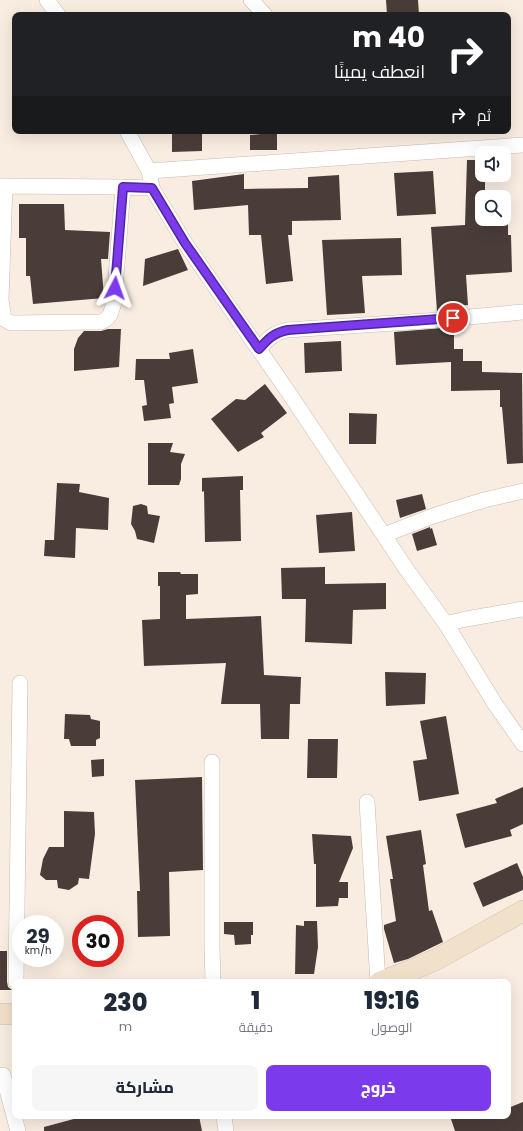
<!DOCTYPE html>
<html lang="ar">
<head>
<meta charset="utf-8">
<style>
	body { margin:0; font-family:Poppins,Cairo,sans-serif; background:#f6f6f7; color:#1f2937; direction:rtl; height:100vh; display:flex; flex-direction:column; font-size:15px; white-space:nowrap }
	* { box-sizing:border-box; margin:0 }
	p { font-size:13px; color:#747a83 }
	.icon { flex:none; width:22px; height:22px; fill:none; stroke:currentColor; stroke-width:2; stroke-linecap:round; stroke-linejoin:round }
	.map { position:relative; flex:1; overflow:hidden; direction:ltr }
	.details { position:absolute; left:12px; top:979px; width:499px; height:140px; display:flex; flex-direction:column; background:#fff; border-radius:8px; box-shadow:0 4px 16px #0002; direction:rtl }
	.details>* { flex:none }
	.top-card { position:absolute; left:12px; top:12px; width:499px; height:122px; border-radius:8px; box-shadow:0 4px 16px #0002; direction:rtl; background:#202124; color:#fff; overflow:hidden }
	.tools { position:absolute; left:475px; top:146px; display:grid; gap:8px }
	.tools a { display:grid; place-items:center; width:36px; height:36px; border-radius:8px; background:#fff; box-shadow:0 4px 16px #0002; font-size:20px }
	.speed { position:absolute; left:12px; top:915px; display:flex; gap:8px; font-size:20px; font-weight:700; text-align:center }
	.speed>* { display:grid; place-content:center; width:52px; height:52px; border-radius:50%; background:#fff; box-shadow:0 4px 16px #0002; line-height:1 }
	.speed small { font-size:10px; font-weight:400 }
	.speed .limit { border:6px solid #d22; background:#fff; color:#111 }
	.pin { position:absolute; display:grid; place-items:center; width:34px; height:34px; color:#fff; margin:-17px; border:2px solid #fff; border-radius:50%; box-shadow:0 1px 4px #0007 }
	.me { position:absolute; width:44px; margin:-22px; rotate:4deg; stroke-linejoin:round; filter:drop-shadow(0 0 3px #0008) }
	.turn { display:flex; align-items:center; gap:14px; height:84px; padding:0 20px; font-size:18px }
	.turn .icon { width:52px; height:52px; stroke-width:2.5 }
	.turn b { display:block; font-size:28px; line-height:34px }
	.then { display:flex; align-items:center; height:38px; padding:0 20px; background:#0003; gap:8px; font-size:15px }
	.eta { display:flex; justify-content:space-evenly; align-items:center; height:68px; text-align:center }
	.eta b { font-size:24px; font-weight:800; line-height:28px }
	.action { display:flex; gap:8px; margin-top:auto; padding:8px 20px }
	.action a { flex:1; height:46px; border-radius:8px; background:#7c3aed; color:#fff; font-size:16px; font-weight:800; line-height:46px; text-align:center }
	.action a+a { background:#f6f6f7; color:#1f2937 }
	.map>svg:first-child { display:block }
	.building { fill:#4a3c39; fill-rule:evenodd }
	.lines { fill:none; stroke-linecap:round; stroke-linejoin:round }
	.minor-casing { stroke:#c7bcb1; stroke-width:16 }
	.secondary-casing { stroke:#c7bcb1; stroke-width:22 }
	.minor { stroke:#fff; stroke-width:15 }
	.secondary { stroke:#f2e1ca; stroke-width:21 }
	.route-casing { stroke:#51269a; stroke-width:10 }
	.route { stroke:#7c3aed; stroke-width:7 }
</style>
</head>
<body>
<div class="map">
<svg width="523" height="1131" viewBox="0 0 523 1131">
	<rect width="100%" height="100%" fill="#f9ede1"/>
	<path class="building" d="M 386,0 L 418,0 L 419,15 L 387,15 Z
		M 172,131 L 202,131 L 202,151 L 172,152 Z
		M 261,131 L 277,131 L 277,150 L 250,150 L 250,135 L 261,134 Z
		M 467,160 L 482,160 L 482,175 L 485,175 L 485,194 L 508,194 L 508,235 L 511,235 L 512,272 L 466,275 L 468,305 L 454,306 L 454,309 L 437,311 L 431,227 L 465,225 ZM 482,197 L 504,197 L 504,219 L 482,219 Z
		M 433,171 L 436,214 L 397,216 L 394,173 Z
		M 244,174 L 244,189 L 308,188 L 308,177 L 339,175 L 341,220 L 292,221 L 292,235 L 288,235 L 293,281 L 266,284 L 261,235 L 249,235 L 248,205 L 194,210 L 192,181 Z
		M 19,204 L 64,204 L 65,230 L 110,232 L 108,259 L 101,259 L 104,298 L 33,304 L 30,276 L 26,276 L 26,238 L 19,238 Z
		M 401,238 L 402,275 L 362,276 L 365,313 L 327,315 L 322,240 Z
		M 178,249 L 188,270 L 143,286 L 145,259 Z
		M 454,327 L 454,349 L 463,349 L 463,361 L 482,361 L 482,372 L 522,373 L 523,463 L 507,464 L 502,407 L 500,407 L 500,390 L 451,391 L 451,362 L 396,365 L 394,332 Z
		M 108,329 L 121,329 L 119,367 L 74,371 L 74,349 L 78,338 L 84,331 L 101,331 Z
		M 341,341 L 342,371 L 305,373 L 304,343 Z
		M 193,349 L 198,383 L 172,387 L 174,403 L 169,404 L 171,418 L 144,421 L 142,406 L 147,405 L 144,380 L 135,380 L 136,359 L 170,359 L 169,353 Z
		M 265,384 L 287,413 L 261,433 L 264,437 L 238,452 L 211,419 L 236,399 L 245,400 Z
		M 349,413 L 377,414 L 376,444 L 349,444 Z
		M 148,443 L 173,443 L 170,452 L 185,454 L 181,464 L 181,479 L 179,485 L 148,485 Z
		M 243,476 L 243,490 L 240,490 L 241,541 L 205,542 L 204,491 L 202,492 L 202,478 Z
		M 57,483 L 80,484 L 79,492 L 109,498 L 108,530 L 76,528 L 75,558 L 44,556 L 45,540 L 54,540 Z
		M 422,494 L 426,509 L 400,518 L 396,500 Z
		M 141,504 L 147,506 L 148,514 L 160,516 L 154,543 L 137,539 L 135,531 L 131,524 L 133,506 Z
		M 352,512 L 355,551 L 319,553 L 316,515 Z
		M 430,527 L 430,529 L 432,528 L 437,545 L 417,551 L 412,534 Z
		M 325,567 L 325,584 L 386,583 L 386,609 L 353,610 L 352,644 L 305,642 L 306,599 L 282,599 L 281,568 Z
		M 158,572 L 180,572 L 181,574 L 198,574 L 198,594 L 186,595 L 186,619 L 261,616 L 264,675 L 301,677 L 300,704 L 290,704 L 289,739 L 261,739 L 260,704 L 221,704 L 226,663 L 144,666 L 142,620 L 160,619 L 160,586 L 158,586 Z
		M 385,672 L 426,673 L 425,704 L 386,706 Z
		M 65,714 L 90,715 L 91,719 L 100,721 L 100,738 L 96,740 L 96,746 L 71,746 L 69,739 L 64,739 Z
		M 446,716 L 459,794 L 419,801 L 413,761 L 427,759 L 420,721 Z
		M 308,739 L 338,739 L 337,778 L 307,778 Z
		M 104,759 L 104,776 L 92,777 L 91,760 Z
		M 202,777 L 203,870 L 169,872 L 170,936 L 138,937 L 137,891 L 140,891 L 135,780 Z
		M 523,787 L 523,824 L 510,830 L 512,836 L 465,848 L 456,814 L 497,803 L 495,799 Z
		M 64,811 L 94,812 L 95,834 L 89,879 L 79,878 L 78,884 L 69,890 L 58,888 L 57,880 L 46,880 L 40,875 L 43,859 L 49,847 L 64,847 Z
		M 421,830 L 426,864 L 423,865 L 429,911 L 432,910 L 443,942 L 408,959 L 394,963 L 384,929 L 384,925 L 396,921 L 390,879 L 393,879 L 386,836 Z
		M 312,834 L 351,836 L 353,848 L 339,882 L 348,882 L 348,898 L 339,898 L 338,906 L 316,907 L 316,864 L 314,864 Z
		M 517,863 L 523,877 L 523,890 L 483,907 L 473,883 Z
		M 304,921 L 317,921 L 318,947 L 314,974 L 295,974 L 296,925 L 304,926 Z
		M 224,922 L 253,922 L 253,935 L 251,935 L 251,944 L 235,945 L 234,935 L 224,934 Z
		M 0,951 L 7,951 L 7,982 L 8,987 L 12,990 L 0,990 Z
		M 523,1102 L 523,1131 L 455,1131 L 450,1116 L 508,1116 L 508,1108 Z
		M 85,1116 L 199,1116 L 202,1131 L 44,1131 L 44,1127 Z"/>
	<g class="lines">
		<g class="minor-casing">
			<path id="minor" d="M 47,0 L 58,15
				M 251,0 L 265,15
				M 127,131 L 149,171 L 152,188 L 185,243 L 291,396 L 407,570 L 446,624 L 495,704 L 523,744
				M 149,171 L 523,145
				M 0,186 L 123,187 L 152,188
				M 5,186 L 1,300 L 4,319 L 11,323 L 101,322 C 111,318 111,312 114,302 L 123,187
				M 259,349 C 268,339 273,333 287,330 L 425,321 L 523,312
				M 384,535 L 433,516 L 484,500 L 523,491
				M 446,624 L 466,619 L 523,609
				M 212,762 L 212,946 L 213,982
				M 367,802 L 378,982
				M 16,982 L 20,683
				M 3,1075 L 18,1131
				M 224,1116 L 226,1131"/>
		</g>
		<g class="secondary-casing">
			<path id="secondary" d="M 380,982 L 407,972 L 437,959 L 523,911
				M 0,1014 L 15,1014"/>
		</g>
		<use href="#minor" class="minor"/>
		<use href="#secondary" class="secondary"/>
	</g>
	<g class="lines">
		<g class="route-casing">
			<path id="route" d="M 115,288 L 123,187 L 152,188 L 185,243 L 259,349 C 268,339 273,333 288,330 L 453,318"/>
		</g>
		<use href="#route" class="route"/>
	</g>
</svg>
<div class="tools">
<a><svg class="icon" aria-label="sound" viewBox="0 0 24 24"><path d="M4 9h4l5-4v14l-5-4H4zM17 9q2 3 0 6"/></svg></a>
<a><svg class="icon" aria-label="search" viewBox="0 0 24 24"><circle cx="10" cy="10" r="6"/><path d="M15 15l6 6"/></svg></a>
</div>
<div class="speed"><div>29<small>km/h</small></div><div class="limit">30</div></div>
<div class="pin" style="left:453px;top:318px;background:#d93025"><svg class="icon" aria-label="arrive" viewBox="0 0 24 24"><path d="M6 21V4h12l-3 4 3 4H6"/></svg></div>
<svg class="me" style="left:115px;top:288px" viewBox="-20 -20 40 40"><path d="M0-17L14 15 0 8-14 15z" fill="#7c3aed" stroke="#fff" stroke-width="4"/></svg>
<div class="top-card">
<div class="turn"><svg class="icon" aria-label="right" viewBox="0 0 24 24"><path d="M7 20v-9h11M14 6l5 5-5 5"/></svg><div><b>40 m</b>انعطف يمينًا</div></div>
<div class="then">ثم<svg class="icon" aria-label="right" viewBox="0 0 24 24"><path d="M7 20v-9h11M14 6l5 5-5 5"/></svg></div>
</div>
<section class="details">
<div class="eta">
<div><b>19:16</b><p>الوصول</p></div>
<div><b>1</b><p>دقيقة</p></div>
<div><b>230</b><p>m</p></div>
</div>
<div class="action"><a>خروج</a><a>مشاركة</a></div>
</section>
</div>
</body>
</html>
